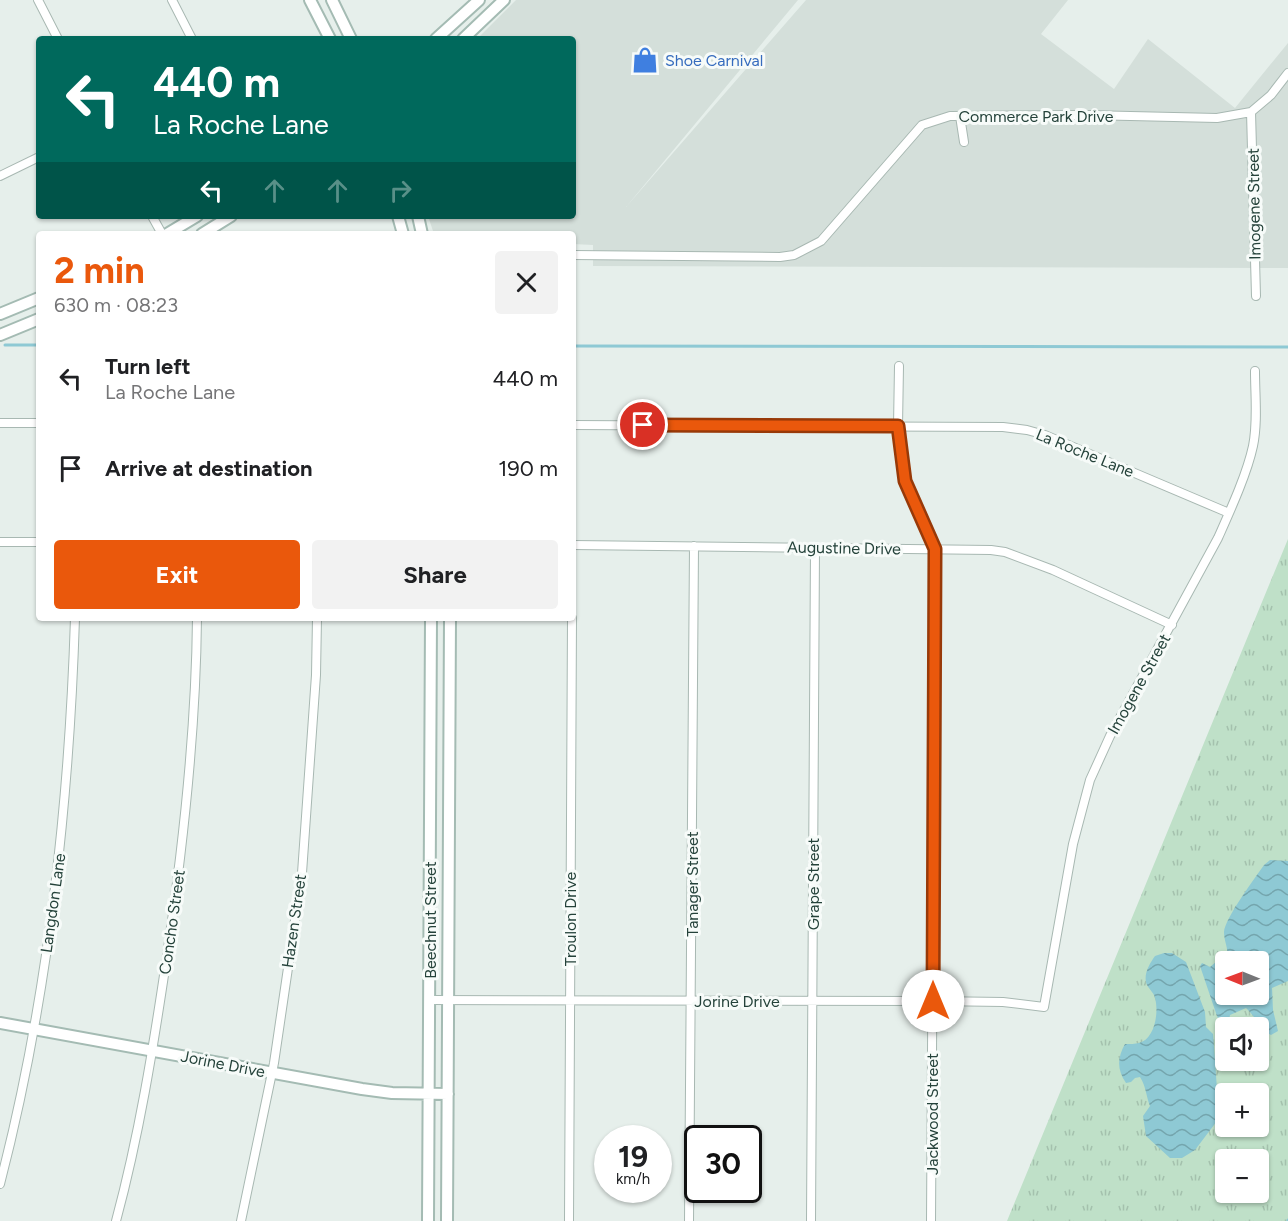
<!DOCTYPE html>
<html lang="en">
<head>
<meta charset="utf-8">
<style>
	body { margin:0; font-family:Figtree,sans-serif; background:#f2f2f2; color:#202124; height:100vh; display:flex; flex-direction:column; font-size:22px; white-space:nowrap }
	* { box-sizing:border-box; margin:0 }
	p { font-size:20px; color:#757577 }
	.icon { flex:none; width:33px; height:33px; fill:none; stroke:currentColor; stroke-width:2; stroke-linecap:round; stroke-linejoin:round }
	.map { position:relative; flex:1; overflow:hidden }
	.drawer { position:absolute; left:36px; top:231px; width:540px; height:390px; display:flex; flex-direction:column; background:#fff; border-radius:6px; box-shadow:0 2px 4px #0004 }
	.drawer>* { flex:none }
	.banner { position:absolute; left:36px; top:36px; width:540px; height:183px; border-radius:6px; box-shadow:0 2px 4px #0004; background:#00695c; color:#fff; overflow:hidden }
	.needle { width:39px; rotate:271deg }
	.controls { position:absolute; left:1215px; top:951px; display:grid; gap:12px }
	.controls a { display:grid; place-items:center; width:54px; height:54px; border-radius:6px; background:#fff; box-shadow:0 2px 4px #0004; font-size:30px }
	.speed { position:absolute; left:594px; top:1125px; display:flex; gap:12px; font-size:30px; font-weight:700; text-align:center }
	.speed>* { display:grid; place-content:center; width:78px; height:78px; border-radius:50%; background:#fff; box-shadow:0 2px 4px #0004; line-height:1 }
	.speed small { font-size:15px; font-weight:400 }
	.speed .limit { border:3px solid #111; border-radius:9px; background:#fff; color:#111 }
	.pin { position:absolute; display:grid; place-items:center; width:51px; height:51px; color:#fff; margin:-26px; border:3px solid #fff; border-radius:50%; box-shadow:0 2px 6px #0007 }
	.me { position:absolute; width:66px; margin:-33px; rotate:0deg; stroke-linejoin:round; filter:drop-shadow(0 0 4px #0008) }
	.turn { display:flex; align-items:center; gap:21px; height:126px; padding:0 18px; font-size:27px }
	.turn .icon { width:78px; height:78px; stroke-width:2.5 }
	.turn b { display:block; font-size:42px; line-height:51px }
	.lanes { display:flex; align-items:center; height:57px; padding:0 18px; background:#0003; justify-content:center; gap:30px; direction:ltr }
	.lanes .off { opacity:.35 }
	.round { display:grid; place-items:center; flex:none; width:63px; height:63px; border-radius:6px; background:#f2f2f2 }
	.summary { display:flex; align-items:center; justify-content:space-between; height:102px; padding:0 18px }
	h1 { font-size:36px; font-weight:700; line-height:45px; color:#ea580c }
	.action { display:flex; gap:12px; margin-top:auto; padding:12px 18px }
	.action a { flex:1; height:69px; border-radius:6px; background:#ea580c; color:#fff; font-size:24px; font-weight:700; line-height:69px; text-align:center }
	.action a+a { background:#f2f2f2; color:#202124 }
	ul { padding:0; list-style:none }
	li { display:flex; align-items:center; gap:18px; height:90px; padding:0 18px }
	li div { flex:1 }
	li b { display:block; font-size:22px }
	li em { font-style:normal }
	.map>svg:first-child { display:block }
	.built { fill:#d4dfda }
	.grass { fill:url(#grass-tufts); fill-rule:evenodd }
	.water { fill:url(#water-waves); fill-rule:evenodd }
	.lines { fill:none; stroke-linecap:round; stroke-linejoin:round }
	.stream { stroke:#8ec9d4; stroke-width:3 }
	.street-casing { stroke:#a8b8b2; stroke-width:10 }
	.secondary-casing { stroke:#a4bbb3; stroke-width:14 }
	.street { stroke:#fff; stroke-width:8 }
	.secondary { stroke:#fff; stroke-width:10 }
	.route-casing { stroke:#983908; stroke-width:15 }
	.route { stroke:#ea580c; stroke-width:10 }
	.labels { text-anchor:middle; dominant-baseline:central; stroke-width:6; stroke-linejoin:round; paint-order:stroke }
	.shop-label { font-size:16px; fill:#366cbe; stroke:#f7fbf9; text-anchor:start }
	.street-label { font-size:16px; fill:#24423a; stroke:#f7fbf9 }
</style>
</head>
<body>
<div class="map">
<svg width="1288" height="1221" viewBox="0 0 1288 1221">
	<defs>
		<pattern id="grass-tufts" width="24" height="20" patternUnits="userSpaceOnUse" patternTransform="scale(1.5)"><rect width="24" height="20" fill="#bfe0c8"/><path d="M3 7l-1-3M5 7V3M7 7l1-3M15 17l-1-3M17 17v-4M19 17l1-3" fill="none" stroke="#a4c1ad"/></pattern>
		<pattern id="water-waves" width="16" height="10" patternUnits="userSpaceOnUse" patternTransform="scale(1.5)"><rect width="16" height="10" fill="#8ec9d4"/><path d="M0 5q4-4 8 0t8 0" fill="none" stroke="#74a5ad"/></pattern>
	</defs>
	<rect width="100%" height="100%" fill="#e6efeb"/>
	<path class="built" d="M 516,0 L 798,0 L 626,207 L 806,0 L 1068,0 L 1041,34 L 1114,89 L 1148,39 L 1235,108 L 1288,43 L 1288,268 L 593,266 L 593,245 L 573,244 L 573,234 L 434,234 L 428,216 L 573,216 L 573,39 L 477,39 Z"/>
	<path class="grass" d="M 1288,539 L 1288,1221 L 1007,1221 ZM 1226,962 L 1258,962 L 1258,994 L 1226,994 ZM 1226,1028 L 1258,1028 L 1258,1060 L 1226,1060 ZM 1226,1094 L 1258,1094 L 1258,1126 L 1226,1126 ZM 1226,1160 L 1258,1160 L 1258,1192 L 1226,1192 Z"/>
	<path class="water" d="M 1270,860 L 1288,861 L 1288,981 L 1272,988 L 1273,1010 L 1278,1031 L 1271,1035 C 1261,1030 1255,1016 1246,1008 L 1230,1015 L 1229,1020 L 1232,1023 L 1222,1024 L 1217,1016 L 1200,966 L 1202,963 L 1210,967 L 1217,961 L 1226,960 C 1230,950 1224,943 1224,932 C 1225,918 1255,878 1264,865 ZM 1226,962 L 1258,962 L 1258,994 L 1226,994 Z
		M 1164,953 L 1172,953 L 1186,962 L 1205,1012 L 1206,1027 L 1213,1034 L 1217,1089 L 1222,1107 L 1222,1112 L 1214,1125 L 1195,1150 L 1182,1158 L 1170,1158 L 1146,1136 L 1143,1116 L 1150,1106 C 1146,1096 1146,1086 1140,1077 L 1135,1078 L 1131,1082 L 1126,1083 C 1117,1070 1117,1058 1125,1044 C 1130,1044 1135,1044 1139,1043 C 1155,1039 1159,1012 1155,998 C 1154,992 1147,988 1146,982 C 1144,973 1150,963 1155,956 Z"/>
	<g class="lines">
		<path class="stream" d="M 5,345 L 39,345
			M 573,346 L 1288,347
			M 1288,1221 L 1288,1220"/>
		<g class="street-casing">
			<path id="street" d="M 38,0 L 58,39
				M 172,0 L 192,39
				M 1251,112 L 1256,296
				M 960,116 L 964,142
				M 0,176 L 39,157
				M 152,216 L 162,234
				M 573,255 L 780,257 L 794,255 L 821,241 L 922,125 L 950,116 L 1087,115 L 1217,118 L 1251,112 L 1271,95 L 1288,73
				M 899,366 L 898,426 L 905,478 L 935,549 L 931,1221
				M 0,423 L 39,423
				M 573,425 L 1003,427 L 1027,430 L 1045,435 L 1229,513
				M 0,542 L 39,542
				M 573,545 L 991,550 L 1005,552 L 1053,570 L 1172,625
				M 430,1000 L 933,1001 L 1003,1002 L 1044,1007 L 1073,844 L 1090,780 L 1110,736 L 1218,538 C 1230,511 1247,474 1253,446 C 1258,422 1255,396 1255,371
				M 0,1184 C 48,999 69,809 75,618
				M 116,1221 C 139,1136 153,1049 166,962 C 183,848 196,733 197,618
				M 241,1221 L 274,1063 L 302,873 L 316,675 L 317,618
				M 569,1221 L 572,618
				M 689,1221 L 694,546
				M 811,1221 L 815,548"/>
		</g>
		<g class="secondary-casing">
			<path id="secondary" d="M 310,0 L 330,39
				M 332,0 L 351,39
				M 436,39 L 479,0
				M 463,39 L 504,0
				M 398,216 L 403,234
				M 418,216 L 422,234
				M 167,234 L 197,216
				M 202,234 L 231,216
				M 0,314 L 39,298
				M 0,335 L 39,319
				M 0,1023 L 362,1089 L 392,1093 L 448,1094
				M 428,1221 L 431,618
				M 447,1221 L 450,618"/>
		</g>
		<use href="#street" class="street"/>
		<use href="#secondary" class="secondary"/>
	</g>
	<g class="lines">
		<g class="route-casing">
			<path id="route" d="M 643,425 L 898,426 L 905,481 L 935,549 L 933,1001"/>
		</g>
		<use href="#route" class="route"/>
	</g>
	<defs>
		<g id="shop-bare" transform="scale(2.07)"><path d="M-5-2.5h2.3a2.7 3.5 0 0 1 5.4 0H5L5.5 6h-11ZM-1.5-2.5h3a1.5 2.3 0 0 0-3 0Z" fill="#3f7fe0" stroke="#f7fbf9" stroke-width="2.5" paint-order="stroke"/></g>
	</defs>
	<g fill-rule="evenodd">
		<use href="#shop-bare" x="645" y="60"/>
	</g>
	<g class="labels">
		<g class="shop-label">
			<text x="665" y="60">Shoe Carnival</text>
		</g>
		<g class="street-label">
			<text x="1036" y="116">Commerce Park Drive</text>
			<text transform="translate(1254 204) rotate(-91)">Imogene Street</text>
			<text transform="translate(1085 453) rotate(22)">La Roche Lane</text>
			<text transform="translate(844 548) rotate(1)">Augustine Drive</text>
			<text transform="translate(1139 684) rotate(-61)">Imogene Street</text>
			<text transform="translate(692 884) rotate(-90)">Tanager Street</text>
			<text transform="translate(813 884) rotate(-90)">Grape Street</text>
			<text transform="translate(53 903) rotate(-82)">Langdon Lane</text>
			<text transform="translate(570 919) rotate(-90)">Troulon Drive</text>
			<text transform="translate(430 920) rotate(-90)">Beechnut Street</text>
			<text transform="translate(294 921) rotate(-82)">Hazen Street</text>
			<text transform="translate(172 922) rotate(-82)">Concho Street</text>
			<text x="737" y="1001">Jorine Drive</text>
			<text transform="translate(223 1064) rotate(11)">Jorine Drive</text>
			<text transform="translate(932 1114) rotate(-90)">Jackwood Street</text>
		</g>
	</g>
</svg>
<div class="controls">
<a><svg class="needle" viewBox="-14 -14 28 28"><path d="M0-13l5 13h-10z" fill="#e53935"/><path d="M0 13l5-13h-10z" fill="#757577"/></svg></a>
<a><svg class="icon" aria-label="sound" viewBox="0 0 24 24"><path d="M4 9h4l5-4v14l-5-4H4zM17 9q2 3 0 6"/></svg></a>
<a>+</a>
<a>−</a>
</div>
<div class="speed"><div>19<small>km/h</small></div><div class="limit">30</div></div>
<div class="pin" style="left:643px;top:425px;background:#d93025"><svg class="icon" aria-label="arrive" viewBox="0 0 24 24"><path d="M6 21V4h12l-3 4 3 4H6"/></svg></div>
<svg class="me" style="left:933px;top:1001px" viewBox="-20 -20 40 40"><circle r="19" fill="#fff"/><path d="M0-13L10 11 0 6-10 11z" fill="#ea580c"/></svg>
<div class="banner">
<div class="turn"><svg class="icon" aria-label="left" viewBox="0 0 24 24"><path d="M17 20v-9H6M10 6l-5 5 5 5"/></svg><div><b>440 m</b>La Roche Lane</div></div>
<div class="lanes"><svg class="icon" aria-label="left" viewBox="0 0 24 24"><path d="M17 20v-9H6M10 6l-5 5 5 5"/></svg><svg class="icon off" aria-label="ahead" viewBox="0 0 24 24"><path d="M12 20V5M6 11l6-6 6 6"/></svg><svg class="icon off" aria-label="ahead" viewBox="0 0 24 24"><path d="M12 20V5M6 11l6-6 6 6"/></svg><svg class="icon off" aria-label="right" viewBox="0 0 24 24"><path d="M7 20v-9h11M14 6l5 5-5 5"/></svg></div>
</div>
<section class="drawer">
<div class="summary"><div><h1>2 min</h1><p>630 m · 08:23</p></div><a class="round"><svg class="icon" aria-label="close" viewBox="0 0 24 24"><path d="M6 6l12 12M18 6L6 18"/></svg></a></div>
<ul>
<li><svg class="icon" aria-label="left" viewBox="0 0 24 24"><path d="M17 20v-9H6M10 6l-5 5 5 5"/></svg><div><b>Turn left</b><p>La Roche Lane</p></div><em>440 m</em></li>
<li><svg class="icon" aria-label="arrive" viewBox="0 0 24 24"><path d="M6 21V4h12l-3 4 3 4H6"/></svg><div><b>Arrive at destination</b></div><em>190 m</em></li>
</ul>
<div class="action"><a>Exit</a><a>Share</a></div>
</section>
</div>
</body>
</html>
